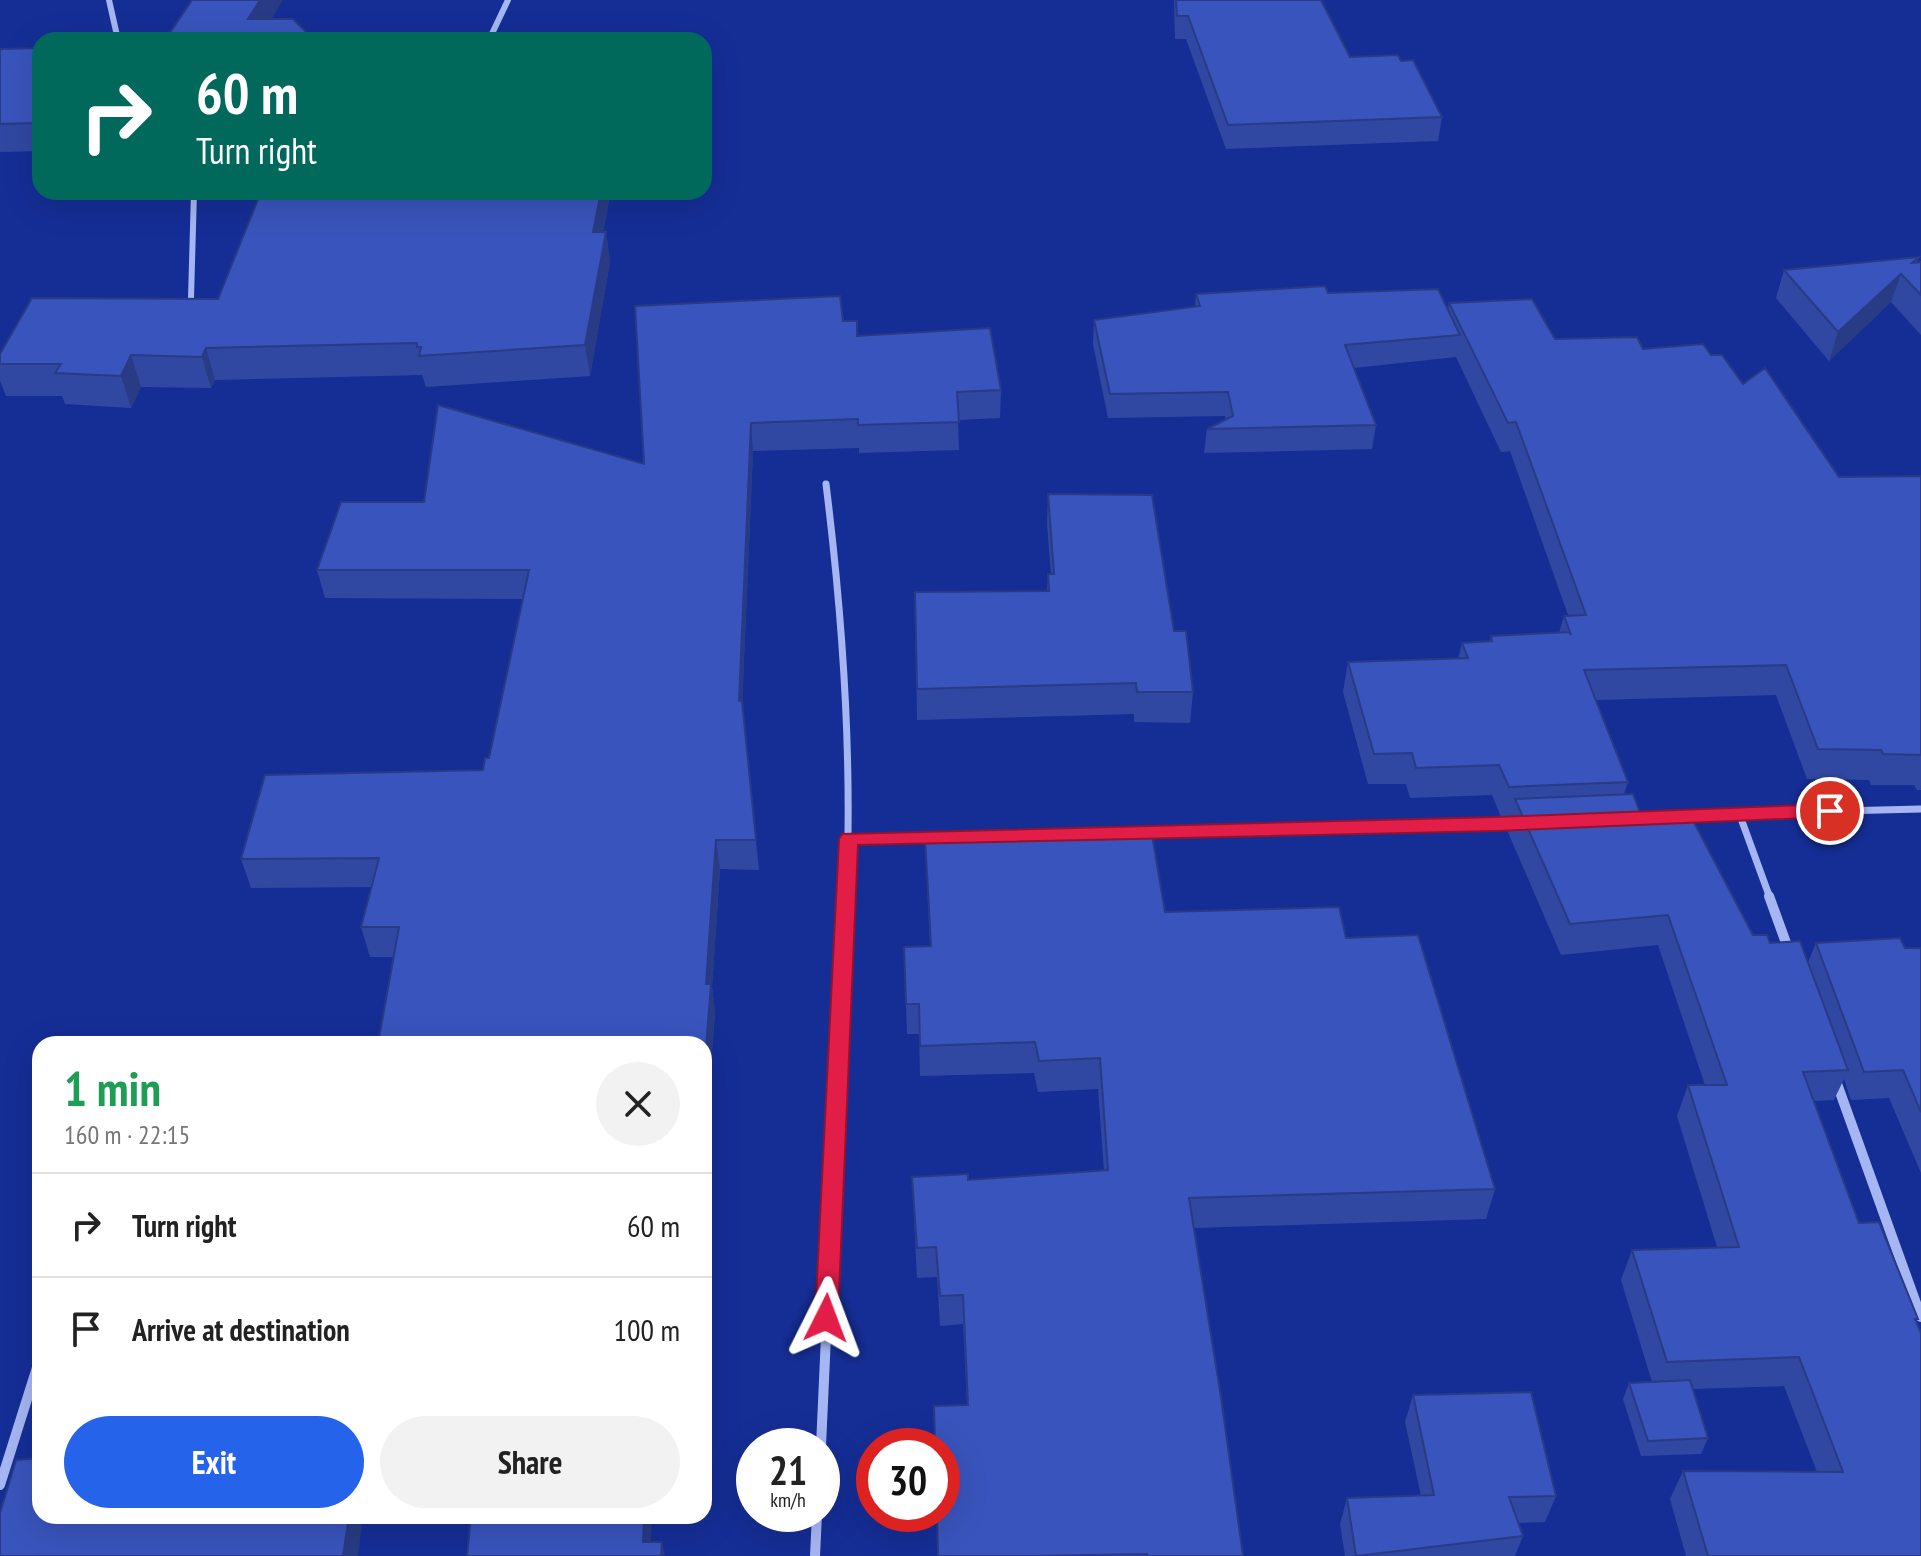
<!DOCTYPE html>
<html lang="en">
<head>
<meta charset="utf-8">
<style>
	body { margin:0; font-family:"PT Sans Narrow",sans-serif; background:#f2f2f2; color:#222; height:100vh; display:flex; flex-direction:column; font-size:30px; white-space:nowrap }
	* { box-sizing:border-box; margin:0 }
	p { font-size:26px; color:#767676 }
	.icon { flex:none; width:44px; height:44px; fill:none; stroke:currentColor; stroke-width:2; stroke-linecap:round; stroke-linejoin:round }
	.map { position:relative; flex:1; overflow:hidden }
	.details { position:absolute; left:32px; top:1036px; width:680px; height:488px; display:flex; flex-direction:column; background:#fff; border-radius:24px; box-shadow:0 8px 32px #0002 }
	.details>* { flex:none }
	.guide { position:absolute; left:32px; top:32px; width:680px; height:168px; border-radius:24px; box-shadow:0 8px 32px #0002; background:#00695c; color:#fff; overflow:hidden }
	.speed { position:absolute; left:736px; top:1428px; display:flex; gap:16px; font-size:40px; font-weight:700; text-align:center }
	.speed>* { display:grid; place-content:center; width:104px; height:104px; border-radius:50%; background:#fff; box-shadow:0 8px 32px #0002; line-height:1 }
	.speed small { font-size:20px; font-weight:400 }
	.speed .limit { border:12px solid #d22; background:#fff; color:#111 }
	.pin { position:absolute; display:grid; place-items:center; width:68px; height:68px; color:#fff; margin:-34px; border:4px solid #fff; border-radius:50%; box-shadow:0 2px 8px #0007 }
	.me { position:absolute; width:88px; margin:-44px; rotate:3deg; stroke-linejoin:round; filter:drop-shadow(0 0 6px #0008) }
	.turn { display:flex; align-items:center; gap:28px; height:168px; padding:0 32px; font-size:36px }
	.turn .icon { width:104px; height:104px; stroke-width:2.5 }
	.turn b { display:block; font-size:56px; line-height:68px }
	.round { display:grid; place-items:center; flex:none; width:84px; height:84px; border-radius:42px; background:#f2f2f2 }
	.summary { display:flex; align-items:center; justify-content:space-between; height:136px; padding:0 32px }
	h1 { font-size:48px; font-weight:700; line-height:60px; color:#1e9e55 }
	.button { display:flex; gap:16px; margin-top:auto; padding:16px 32px }
	.button a { flex:1; height:92px; border-radius:48px; background:#2563eb; color:#fff; font-size:32px; font-weight:700; line-height:92px; text-align:center }
	.button a+a { background:#f2f2f2; color:#222 }
	ul { padding:0; list-style:none }
	li { display:flex; align-items:center; gap:24px; height:104px; padding:0 32px; border-top:2px solid #e0e0e0 }
	li div { flex:1 }
	li b { display:block; font-size:30px }
	li em { font-style:normal }
	.map>svg:first-child { display:block }
	.lines { fill:none; stroke-linecap:round; stroke-linejoin:round }
	.street-far2 { stroke:#a6b6f2; stroke-width:6 }
	.street-far1 { stroke:#a6b6f2; stroke-width:7 }
	.street { stroke:#a6b6f2; stroke-width:10 }
	.wall { fill:#3148a2 }
	.shaded-wall { fill:#283b84 }
	.building { fill:#3954bc; stroke:#283b84; stroke-width:2 }
	.route { fill:#e11d48; stroke:#92132f; stroke-width:2 }
</style>
</head>
<body>
<div class="map">
<svg width="1921" height="1556" viewBox="0 0 1921 1556">
	<rect width="100%" height="100%" fill="#152e96"/>
	<g class="lines">
		<path class="street-far2" d="M 109,0 L 118,40
			M 489,40 L 508,0
			M 191,298 L 194,192"/>
		<path class="street-far1" d="M 826,484 C 843,621 853,760 846,898
			M 1739,813 L 1770,898
			M 1681,815 L 1921,809
			M 1141,832 L 1520,823
			M 849,839 L 936,837"/>
		<path class="street" d="M 1769,896 L 1789,951
			M 1836,1081 L 1921,1317
			M 821,1446 L 846,896
			M 0,1485 L 40,1358
			M 815,1556 L 817,1514"/>
	</g>
	<path class="wall" d="M 1174,0 L 1321,0 L 1350,57 L 1401,61 L 1442,117 L 1438,141 L 1226,149 L 1186,39 L 1175,39 Z
		M 40,48 L 40,151 L 0,152 L 0,49 Z
		M 465,195 L 609,200 L 603,232 L 606,232 L 610,262 L 590,376 L 426,387 L 422,375 L 215,380 L 211,388 L 141,387 L 131,408 L 65,404 L 62,396 L 6,396 L 0,381 L 0,354 L 218,299 Z
		M 1919,257 L 1917,263 L 1921,262 L 1921,335 L 1891,302 L 1829,361 L 1776,298 L 1784,270 Z
		M 1328,293 L 1448,309 L 1449,303 L 1555,339 L 1643,349 L 1711,355 L 1743,384 L 1839,477 L 1921,476 L 1921,790 L 1917,790 L 1914,785 L 1871,785 L 1869,780 L 1807,779 L 1776,695 L 1596,700 L 1628,782 L 1624,794 L 1753,935 L 1808,962 L 1816,943 L 1905,948 L 1921,948 L 1921,1173 L 1889,1098 L 1851,1100 L 1844,1079 L 1834,1100 L 1814,1101 L 1859,1223 L 1918,1319 L 1916,1322 L 1921,1556 L 1686,1556 L 1670,1499 L 1683,1471 L 1817,1472 L 1784,1386 L 1693,1389 L 1708,1438 L 1701,1454 L 1641,1456 L 1623,1399 L 1629,1383 L 1652,1382 L 1621,1280 L 1632,1250 L 1717,1247 L 1677,1116 L 1688,1085 L 1705,1085 L 1658,945 L 1561,955 L 1507,830 L 1510,817 L 1501,817 L 1492,795 L 1410,798 L 1406,784 L 1368,784 L 1343,692 L 1348,662 L 1458,659 L 1462,643 L 1490,641 L 1491,636 L 1559,633 L 1564,616 L 1568,615 L 1510,451 L 1501,452 L 1456,357 L 1354,368 L 1376,425 L 1372,449 L 1204,453 L 1207,429 L 1226,420 L 1225,416 L 1108,418 L 1093,344 L 1094,320 L 1195,307 L 1196,294 Z
		M 843,321 L 857,336 L 1001,390 L 1000,418 L 958,420 L 959,450 L 859,453 L 859,448 L 753,451 L 742,706 L 759,870 L 720,869 L 712,987 L 715,1013 L 707,1114 L 704,1114 L 704,1044 L 378,1044 L 394,957 L 370,957 L 361,927 L 371,887 L 251,888 L 241,859 L 483,770 L 489,758 L 523,599 L 325,598 L 317,570 L 424,502 L 644,464 Z
		M 1048,494 L 1174,631 L 1193,692 L 1190,723 L 1134,722 L 1134,714 L 917,720 L 915,592 L 1047,591 L 1048,574 L 1051,574 L 1047,524 Z
		M 925,837 L 1165,912 L 1346,938 L 1495,1189 L 1486,1219 L 1194,1228 L 1243,1556 L 937,1556 L 967,1405 L 963,1324 L 940,1326 L 937,1277 L 917,1278 L 912,1177 L 968,1180 L 1104,1171 L 1098,1089 L 1038,1092 L 1034,1073 L 920,1076 L 919,1034 L 907,1034 L 904,947 L 930,946 Z
		M 1413,1395 L 1556,1496 L 1545,1522 L 1518,1523 L 1523,1536 L 1515,1556 L 1345,1556 L 1340,1524 L 1347,1498 L 1421,1496 L 1405,1422 Z"/>
	<path class="shaded-wall" d="M 260,0 L 283,0 L 259,40 L 248,19 Z
		M 601,192 L 608,192 L 609,200 L 597,263 L 593,232 Z
		M 606,232 L 610,262 L 590,376 L 585,345 Z
		M 1901,274 L 1891,302 L 1829,361 L 1838,332 Z
		M 206,348 L 215,380 L 211,388 L 202,357 Z
		M 131,355 L 141,387 L 131,408 L 121,376 Z
		M 751,423 L 753,451 L 741,731 L 739,701 Z
		M 716,840 L 720,869 L 712,987 L 715,1013 L 707,1114 L 704,1092 L 706,984 Z
		M 706,1273 L 708,1290 L 704,1346 L 704,1296 Z
		M 349,1516 L 363,1516 L 358,1556 L 343,1556 Z
		M 644,1516 L 652,1516 L 650,1556 L 643,1542 Z
		M 662,1542 L 665,1556 L 661,1556 Z"/>
	<path class="building" d="M 192,0 L 260,0 L 248,19 L 293,19 L 314,40 L 165,40 Z
		M 1176,0 L 1321,0 L 1350,57 L 1398,55 L 1401,61 L 1413,60 L 1442,117 L 1228,125 L 1188,16 L 1177,16 Z
		M 40,48 L 40,123 L 0,124 L 0,49 Z
		M 261,192 L 458,192 L 465,195 L 480,192 L 601,192 L 593,232 L 606,232 L 585,345 L 419,356 L 421,347 L 417,347 L 417,343 L 206,348 L 202,357 L 131,355 L 121,376 L 55,373 L 61,364 L 0,364 L 0,354 L 32,298 L 218,299 Z
		M 1919,257 L 1912,263 L 1921,262 L 1921,295 L 1901,274 L 1838,332 L 1784,270 Z
		M 1325,286 L 1328,293 L 1438,289 L 1460,335 L 1345,345 L 1376,425 L 1207,429 L 1233,416 L 1228,392 L 1110,394 L 1094,320 L 1200,306 L 1196,294 Z
		M 840,296 L 843,321 L 857,321 L 857,336 L 990,328 L 1001,390 L 957,392 L 959,422 L 858,425 L 858,419 L 751,423 L 739,701 L 742,701 L 756,840 L 716,840 L 706,984 L 711,984 L 704,1073 L 704,1044 L 581,1044 L 581,1042 L 499,1037 L 498,1044 L 378,1044 L 399,927 L 361,927 L 379,858 L 241,859 L 265,775 L 483,770 L 485,758 L 489,758 L 529,570 L 317,570 L 341,502 L 424,502 L 438,405 L 644,464 L 635,306 Z
		M 1532,299 L 1555,339 L 1637,337 L 1643,349 L 1703,344 L 1711,355 L 1722,355 L 1743,384 L 1765,368 L 1839,477 L 1921,476 L 1921,755 L 1883,754 L 1881,750 L 1818,749 L 1786,665 L 1584,670 L 1628,782 L 1509,787 L 1499,765 L 1416,768 L 1412,753 L 1374,754 L 1348,662 L 1468,658 L 1462,643 L 1492,641 L 1491,636 L 1569,632 L 1571,635 L 1564,616 L 1586,615 L 1516,422 L 1508,423 L 1449,303 Z
		M 1048,494 L 1152,495 L 1174,631 L 1186,631 L 1193,692 L 1137,692 L 1136,683 L 917,689 L 915,592 L 1049,591 L 1048,574 L 1054,574 Z
		M 1633,794 L 1641,815 L 1688,811 L 1753,935 L 1767,935 L 1770,943 L 1800,941 L 1848,1070 L 1803,1072 L 1859,1223 L 1879,1222 L 1918,1319 L 1915,1319 L 1921,1333 L 1921,1556 L 1708,1556 L 1683,1471 L 1843,1472 L 1799,1357 L 1667,1362 L 1632,1250 L 1739,1247 L 1688,1085 L 1727,1085 L 1668,915 L 1570,924 L 1515,799 Z
		M 1151,829 L 1165,912 L 1339,907 L 1346,938 L 1418,935 L 1495,1189 L 1189,1198 L 1221,1397 L 1243,1556 L 1147,1556 L 1147,1554 L 1031,1556 L 938,1556 L 937,1514 L 942,1514 L 942,1446 L 935,1446 L 934,1406 L 968,1405 L 963,1295 L 940,1296 L 936,1247 L 917,1248 L 912,1177 L 968,1174 L 968,1180 L 1108,1170 L 1100,1058 L 1039,1061 L 1035,1042 L 920,1046 L 919,1004 L 906,1004 L 904,947 L 931,946 L 925,837 Z
		M 1900,938 L 1905,948 L 1921,948 L 1921,1112 L 1903,1070 L 1864,1072 L 1816,943 Z
		M 1690,1380 L 1708,1438 L 1648,1441 L 1629,1383 Z
		M 1531,1392 L 1556,1496 L 1509,1497 L 1523,1536 L 1356,1556 L 1347,1498 L 1434,1495 L 1413,1395 Z
		M 40,1458 L 40,1516 L 349,1516 L 343,1556 L 0,1556 L 0,1513 L 16,1460 Z
		M 471,1516 L 644,1516 L 643,1542 L 662,1542 L 661,1556 L 467,1556 Z"/>
	<path class="route" d="M 1830,804 L 1839,811 L 1830,817 L 1496,831 L 858,845 L 838,1318 L 835,1325 L 826,1328 L 818,1325 L 815,1318 L 839,839 L 842,834 L 1496,817 Z"/>
</svg>
<div class="speed"><div>21<small>km/h</small></div><div class="limit">30</div></div>
<div class="pin" style="left:1830px;top:811px;background:#d93025"><svg class="icon" aria-label="arrive" viewBox="0 0 24 24"><path d="M6 21V4h12l-3 4 3 4H6"/></svg></div>
<svg class="me" style="left:826px;top:1318px" viewBox="-20 -20 40 40"><path d="M0-17L14 15 0 8-14 15z" fill="#e11d48" stroke="#fff" stroke-width="4"/></svg>
<div class="guide">
<div class="turn"><svg class="icon" aria-label="right" viewBox="0 0 24 24"><path d="M7 20v-9h11M14 6l5 5-5 5"/></svg><div><b>60 m</b>Turn right</div></div>
</div>
<section class="details">
<div class="summary"><div><h1>1 min</h1><p>160 m · 22:15</p></div><a class="round"><svg class="icon" aria-label="close" viewBox="0 0 24 24"><path d="M6 6l12 12M18 6L6 18"/></svg></a></div>
<ul>
<li><svg class="icon" aria-label="right" viewBox="0 0 24 24"><path d="M7 20v-9h11M14 6l5 5-5 5"/></svg><div><b>Turn right</b></div><em>60 m</em></li>
<li><svg class="icon" aria-label="arrive" viewBox="0 0 24 24"><path d="M6 21V4h12l-3 4 3 4H6"/></svg><div><b>Arrive at destination</b></div><em>100 m</em></li>
</ul>
<div class="button"><a>Exit</a><a>Share</a></div>
</section>
</div>
</body>
</html>
